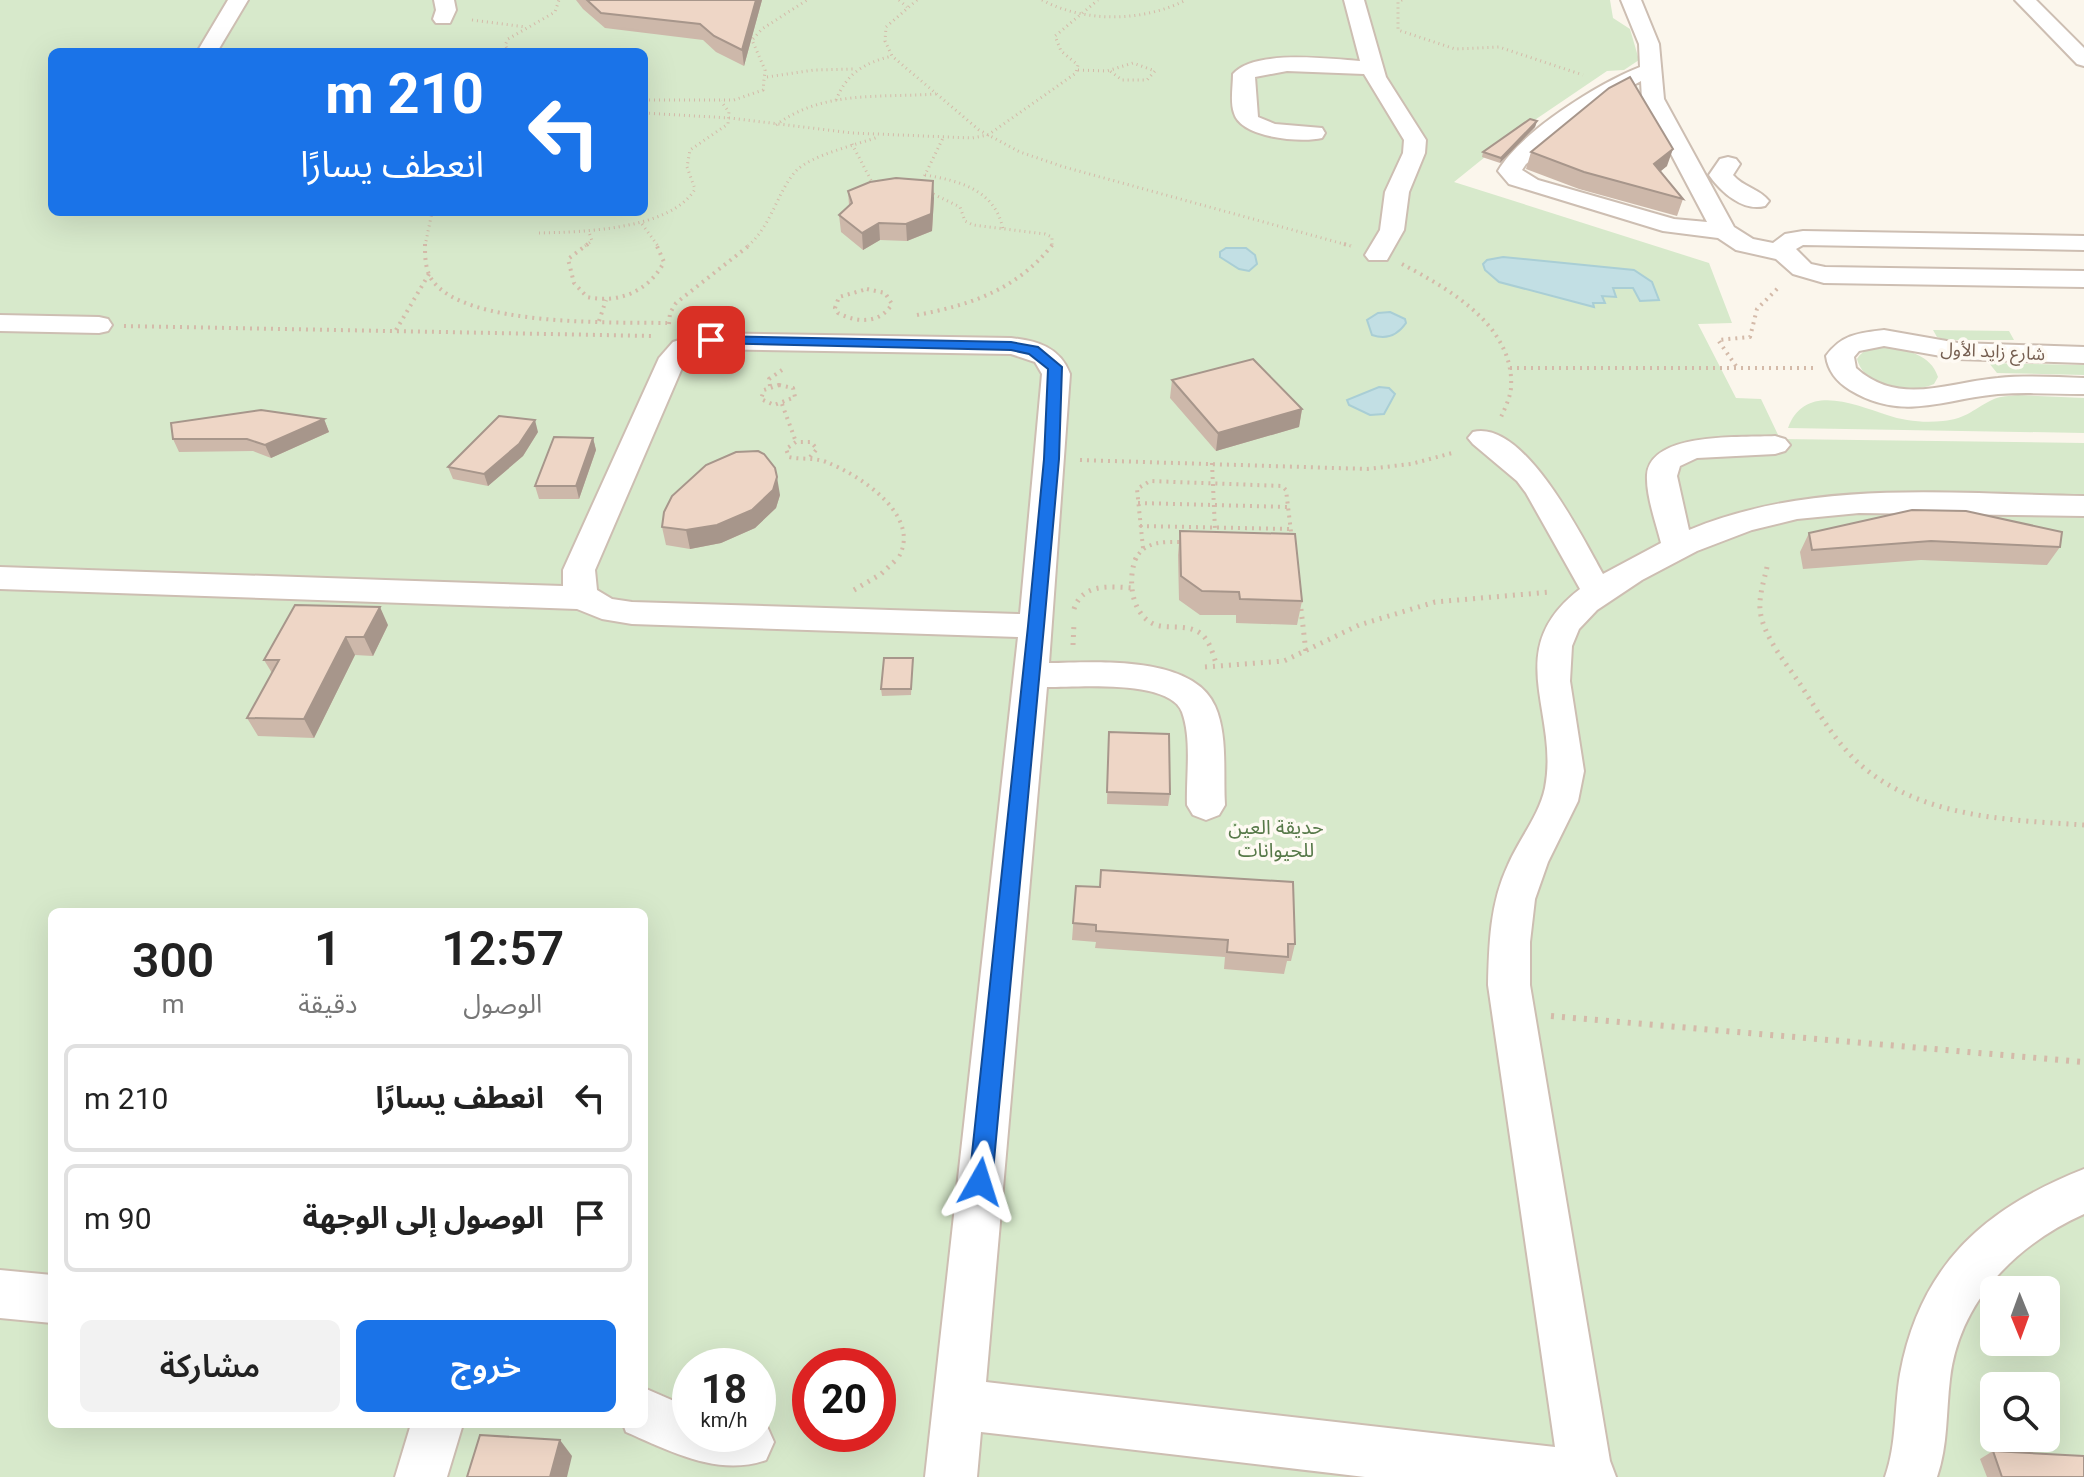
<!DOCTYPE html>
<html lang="ar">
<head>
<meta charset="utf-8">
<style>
	body { margin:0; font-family:Roboto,"Noto Sans Arabic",sans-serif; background:#f2f2f2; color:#222; direction:rtl; height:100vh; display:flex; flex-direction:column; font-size:30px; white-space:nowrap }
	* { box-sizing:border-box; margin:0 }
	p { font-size:26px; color:#767676 }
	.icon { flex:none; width:44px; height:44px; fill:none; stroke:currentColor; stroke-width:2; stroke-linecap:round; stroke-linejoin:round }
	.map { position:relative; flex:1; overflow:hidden; direction:ltr }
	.details { position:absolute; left:48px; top:908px; width:600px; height:520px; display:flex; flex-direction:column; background:#fff; border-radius:12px; box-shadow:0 8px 32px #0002; direction:rtl }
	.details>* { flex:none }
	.banner { position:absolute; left:48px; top:48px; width:600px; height:168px; border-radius:12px; box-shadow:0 8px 32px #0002; direction:rtl; background:#1a73e8; color:#fff; overflow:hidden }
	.needle { width:52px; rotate:179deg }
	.fabs { position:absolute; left:1980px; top:1276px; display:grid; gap:16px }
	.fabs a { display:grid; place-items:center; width:80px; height:80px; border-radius:12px; background:#fff; box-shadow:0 8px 32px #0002; font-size:40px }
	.speed { position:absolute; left:672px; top:1348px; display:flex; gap:16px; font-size:40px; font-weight:700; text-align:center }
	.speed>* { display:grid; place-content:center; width:104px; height:104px; border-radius:50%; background:#fff; box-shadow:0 8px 32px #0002; line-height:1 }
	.speed small { font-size:20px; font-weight:400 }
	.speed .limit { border:12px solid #d22; background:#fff; color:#111 }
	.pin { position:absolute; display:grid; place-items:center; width:68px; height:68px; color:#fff; margin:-34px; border-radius:16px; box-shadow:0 4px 12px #0006 }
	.me { position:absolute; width:88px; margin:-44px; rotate:6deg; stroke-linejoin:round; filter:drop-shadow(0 0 6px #0008) }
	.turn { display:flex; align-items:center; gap:28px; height:168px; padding:0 32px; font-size:36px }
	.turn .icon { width:104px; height:104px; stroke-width:2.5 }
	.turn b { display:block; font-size:56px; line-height:68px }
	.eta { display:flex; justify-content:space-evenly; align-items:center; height:136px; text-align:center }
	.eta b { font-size:48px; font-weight:600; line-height:56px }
	.cta { display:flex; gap:16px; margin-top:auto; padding:16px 32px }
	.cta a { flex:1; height:92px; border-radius:12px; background:#1a73e8; color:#fff; font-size:32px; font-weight:600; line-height:92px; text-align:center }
	.cta a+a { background:#f2f2f2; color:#222 }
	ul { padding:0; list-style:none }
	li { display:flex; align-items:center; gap:24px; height:108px; margin:0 16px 12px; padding:0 16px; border:4px solid #e0e0e0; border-radius:12px }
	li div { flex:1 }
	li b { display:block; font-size:30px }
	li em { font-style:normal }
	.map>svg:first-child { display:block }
	.green { fill:#d7e9cb; fill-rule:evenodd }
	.water { fill:#c2dfe4; stroke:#a9ced5; stroke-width:2 }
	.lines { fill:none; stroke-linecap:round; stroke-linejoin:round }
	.minor-casing { stroke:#cdbeb2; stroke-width:4 }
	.path-far3 { stroke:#d4baa9; stroke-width:3; stroke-dasharray:1 4; stroke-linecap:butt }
	.path-far2 { stroke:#d4baa9; stroke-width:4; stroke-dasharray:2 5; stroke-linecap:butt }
	.path-far1 { stroke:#d4baa9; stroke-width:5; stroke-dasharray:2 6; stroke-linecap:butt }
	.path { stroke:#d4baa9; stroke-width:6; stroke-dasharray:3 8; stroke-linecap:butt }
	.minor { fill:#fff; fill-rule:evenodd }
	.wall { fill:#cdb8aa }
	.shaded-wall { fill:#a7968b }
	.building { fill:#eed6c6; stroke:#a7968b; stroke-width:2 }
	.route { fill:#1a73e8; stroke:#114b97; stroke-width:2 }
	.labels { text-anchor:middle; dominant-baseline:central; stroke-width:7; stroke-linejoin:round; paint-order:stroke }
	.far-street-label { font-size:18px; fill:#755e50; stroke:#fefaf3 }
	.park-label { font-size:20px; fill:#577949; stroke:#fefaf3 }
</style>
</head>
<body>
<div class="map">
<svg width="2084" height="1477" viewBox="0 0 2084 1477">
	<rect width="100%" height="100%" fill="#fbf6ec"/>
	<path class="green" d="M 0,0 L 1610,0 L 1613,18 L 1630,29 L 1639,60 L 1624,70 L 1607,71 L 1511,136 L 1454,182 L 1709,263 L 1732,323 L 1698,324 L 1736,398 L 1761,399 L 1780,439 L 2084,443 L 2084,1477 L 0,1477 ZM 52,52 L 644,52 L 644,212 L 52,212 ZM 52,912 L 644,912 L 644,1424 L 52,1424 ZM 1994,1290 L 2046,1290 L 2046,1342 L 1994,1342 ZM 690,1366 L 758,1366 L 758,1434 L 690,1434 ZM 810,1366 L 878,1366 L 878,1434 L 810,1434 ZM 1994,1386 L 2046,1386 L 2046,1438 L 1994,1438 Z
		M 1933,330 L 2009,331 L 2014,340 L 1946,340 L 1937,337 Z
		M 1884,347 C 1905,349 1931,354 1938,377 L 1934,384 C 1910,395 1865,389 1857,359 C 1864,348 1872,348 1884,347 Z
		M 1989,363 L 2084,365 L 2084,375 L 1997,373 Z
		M 2018,395 L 2084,398 L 2084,433 L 1788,428 C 1805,382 1855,405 1887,415 C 1904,421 1924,423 1943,421 C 1967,419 1974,408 1994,399 C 2001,396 2010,396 2018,395 Z"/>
	<path class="water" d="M 1226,248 L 1246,248 L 1255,255 L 1257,264 L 1249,271 L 1239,269 L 1220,257 L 1220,252 Z
		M 1503,257 L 1634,270 L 1652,282 L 1659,300 L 1640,301 L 1633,288 L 1613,288 L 1616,297 L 1602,296 L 1605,303 L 1593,303 L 1594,307 L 1499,282 L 1485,270 L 1483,264 L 1487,260 Z
		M 1390,312 L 1405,319 L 1406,323 C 1397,336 1386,340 1372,335 L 1367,320 L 1378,313 Z
		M 1379,387 L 1389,388 L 1395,394 L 1384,414 L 1370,415 L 1349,405 L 1347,400 Z"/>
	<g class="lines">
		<g class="minor-casing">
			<path id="minor" d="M 228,0 L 248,0 L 217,52 L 197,52 Z
				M 434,0 L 454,0 L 456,10 L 450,23 L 436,23 L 433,19 L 436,10 Z
				M 1344,0 L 1364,0 L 1386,77 L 1426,140 L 1425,153 L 1409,192 L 1404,230 L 1387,260 L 1369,260 L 1365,255 L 1380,230 L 1385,192 L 1403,153 L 1404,140 L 1364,74 L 1287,71 L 1255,77 L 1258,117 L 1275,124 L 1322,128 L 1325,133 L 1322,138 C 1301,143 1241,138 1234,113 C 1230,102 1233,86 1233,74 C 1254,49 1330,59 1360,61 Z
				M 1621,0 L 1641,0 L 1659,44 L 1664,99 L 1734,227 L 1753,239 L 1773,243 L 1785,234 L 1803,231 L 2084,236 L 2084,250 L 1803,245 L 1796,249 L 1811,264 L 1825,267 L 2084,271 L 2084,287 L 1824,283 L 1793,274 L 1776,259 L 1736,250 L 1718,238 L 1663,231 L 1509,184 L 1498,171 C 1520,132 1599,83 1640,67 L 1639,44 ZM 1641,81 L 1642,99 L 1707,222 L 1674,219 L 1538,180 L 1522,170 L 1526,164 L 1603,102 Z
				M 2015,0 L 2036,0 L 2084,48 L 2084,66 L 2077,64 Z
				M 1728,157 L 1736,159 L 1740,164 L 1733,175 C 1743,187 1760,189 1769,201 L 1765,206 C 1743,212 1721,192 1709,175 L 1720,159 Z
				M 0,315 L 99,317 L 108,319 L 112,325 L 108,331 L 99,333 L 0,331 Z
				M 1884,330 L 1958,343 L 2084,347 L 2084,363 L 1958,359 L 1884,346 L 1859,351 L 1854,357 L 1856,368 C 1899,407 1948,382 1998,378 C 2026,375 2055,377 2084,378 L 2084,394 C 2055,394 2027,392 1998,394 C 1943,399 1903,422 1850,390 C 1837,382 1828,371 1826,356 C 1842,334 1859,333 1884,330 Z
				M 701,333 L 1011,338 C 1037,341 1060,347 1070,374 L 1049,663 C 1096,662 1193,655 1215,706 C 1228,735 1223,774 1225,805 L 1219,815 L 1206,820 L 1193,815 L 1187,805 C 1186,776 1192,739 1182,712 C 1170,679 1077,687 1047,687 L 986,1382 L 1555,1447 L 1488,985 C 1489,944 1490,903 1508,865 C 1519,839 1539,816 1545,788 C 1560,712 1500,650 1580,589 L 1526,493 L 1517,481 L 1473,444 L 1468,438 L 1473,432 C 1524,419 1582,537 1603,574 L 1661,543 C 1656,523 1646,496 1647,475 C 1650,431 1743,438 1775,436 L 1785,439 L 1790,445 L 1785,451 L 1775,454 L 1697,458 L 1680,466 L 1677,476 L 1689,530 C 1814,478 1952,494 2084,496 L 2084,516 L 1859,513 L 1797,519 L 1752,530 L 1697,551 L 1642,580 L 1597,610 L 1579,629 L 1572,646 L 1570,681 L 1584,771 L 1578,801 L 1548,862 L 1535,899 L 1530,942 L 1530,985 L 1610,1461 L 1616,1477 L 1365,1477 L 981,1432 L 977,1477 L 925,1477 L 1018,637 L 632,624 L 602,619 L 577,609 L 0,589 L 0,567 L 563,586 L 563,570 L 659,358 L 673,342 ZM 704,349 L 1011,354 L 1035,362 L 1042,374 L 1020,614 L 632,602 L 612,599 L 597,590 L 595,570 L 685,361 Z
				M 2084,1169 L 2084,1214 C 2015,1245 1959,1302 1950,1379 C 1946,1412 1948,1445 1937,1477 L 1885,1477 C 1897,1443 1894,1409 1900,1374 C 1920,1265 1985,1208 2084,1169 Z
				M 0,1270 L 52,1275 L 52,1323 L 0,1318 Z
				M 644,1388 L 690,1408 L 690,1434 L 758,1434 L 758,1420 L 766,1424 L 774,1442 L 766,1460 C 718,1477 670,1451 626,1432 L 623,1424 L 644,1424 Z
				M 411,1424 L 463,1424 L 447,1477 L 395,1477 Z"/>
		</g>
		<path class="path-far3" d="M 899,0 L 907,7
			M 917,0 L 886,27 L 885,41 L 892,56 L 979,130 L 1020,152 L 1064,167 L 1351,246
			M 1042,0 C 1085,23 1143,22 1186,0
			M 1402,0 L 1398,2 L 1398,30 L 1455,49 L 1499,47 L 1583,75
			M 472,20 L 526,27
			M 509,52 L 505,45 L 508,39 L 555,12 L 559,0
			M 1078,70 L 1107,71 L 1133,63 L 1155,71 L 1147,80 L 1122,80 L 1110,71
			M 767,77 L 814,70 L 856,69
			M 644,100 L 734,100 L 763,90 L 765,70 L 752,40 L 762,29 L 807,0
			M 836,100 C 847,73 864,63 892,56
			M 644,113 L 730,118 L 852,133 L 972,138 L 988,135 L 1076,73 L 1078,65 L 1061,51 L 1055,36 L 1098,0
			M 776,125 C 823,90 880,98 936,94
			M 852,144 L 874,186
			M 925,175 C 960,181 995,190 1003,229
			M 920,185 L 943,138
			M 929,192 L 960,207 L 965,221 L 973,225 L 1045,234 L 1052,237 L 1052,246
			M 642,224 L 658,246
			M 539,233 C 581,232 671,230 695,189 L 687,167 L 690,150 L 728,124 L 729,112 L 721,101
			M 425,246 L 432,212
			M 585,246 L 592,241 L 589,232
			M 748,246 C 772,225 778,190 796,171 C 811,155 856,145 878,137"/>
		<path class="path-far2" d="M 425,244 C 425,256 425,270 432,280 C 465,327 614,322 667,323
			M 588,244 L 568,259 L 574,283 L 587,297 C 619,304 649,291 664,262 L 656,244
			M 1344,244 L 1351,246
			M 1402,264 C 1449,289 1515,326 1511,388 C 1510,398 1505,408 1501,417
			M 867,289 L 885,293 L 892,304 C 880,324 857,323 838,313 L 835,308 L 839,297 Z
			M 917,315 C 971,305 1018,289 1053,244
			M 599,321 L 606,300
			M 669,324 L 670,313 L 676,303 L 751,244
			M 124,326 L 654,336
			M 396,330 L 429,274
			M 1736,366 L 1718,340 L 1750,337 L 1757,309 L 1779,287
			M 1510,368 L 1813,368
			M 779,385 L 793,388 L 795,397 L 774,405 L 761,399 L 764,390 Z
			M 770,386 L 769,379 L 782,370
			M 782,404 L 796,442
			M 810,457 L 817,449 L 811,442 L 796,442 L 786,449 L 789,457 C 802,460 813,457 826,462 C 860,475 925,517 897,560
			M 1080,460 L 1367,469 L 1411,464 L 1456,452
			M 1212,463 L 1215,530
			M 1138,503 L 1288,507
			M 1140,526 L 1291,529
			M 1143,548 L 1137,489 L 1150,481 L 1282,486 L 1286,490 L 1292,540
			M 1135,560 C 1145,540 1164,542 1184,542"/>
		<path class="path-far1" d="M 1136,558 C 1127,579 1131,616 1156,625 C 1170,629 1187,624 1200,633 C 1210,640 1213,655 1217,666
			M 1767,567 C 1764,581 1759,595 1760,609 C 1762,635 1786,663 1800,684 C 1819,713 1836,744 1863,767 C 1924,818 2009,820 2084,825
			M 854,590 L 881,574 L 898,558
			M 1300,601 L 1306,652
			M 1074,609 C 1083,582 1111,587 1134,588
			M 1073,645 L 1074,623
			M 1205,667 L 1284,661 L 1359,625 L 1435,602 L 1551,592"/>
		<path class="path" d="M 1551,1016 L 2084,1062"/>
		<use href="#minor" class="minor"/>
	</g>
	<path class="wall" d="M 576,0 L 762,0 L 744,66 L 716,52 L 703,40 L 605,28 L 583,9 Z
		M 1537,121 L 1535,127 L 1500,163 L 1482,157 L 1483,152 Z
		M 1531,152 L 1667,166 L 1660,171 L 1683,199 L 1677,216 L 1579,189 L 1526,169 Z
		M 848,191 L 934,198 L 932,231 L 907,241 L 880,240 L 863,250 L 841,232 L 839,215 L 849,205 Z
		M 1172,380 L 1302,409 L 1299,427 L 1216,451 L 1170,398 Z
		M 324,419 L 329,432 L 271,458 L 253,451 L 179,452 L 173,439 Z
		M 538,432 L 523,456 L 488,486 L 453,479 L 448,467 Z
		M 593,438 L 596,450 L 579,499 L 539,499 L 535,486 Z
		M 780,495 L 776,508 L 755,528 L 721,543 L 690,549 L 666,545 L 662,527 Z
		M 1180,531 L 1302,601 L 1297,625 L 1236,623 L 1236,615 L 1200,615 L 1179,600 L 1178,555 Z
		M 1809,533 L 2060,547 L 2047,565 L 1921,560 L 1803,569 L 1800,552 Z
		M 388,625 L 373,656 L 355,655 L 314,738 L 258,736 L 247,718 L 272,673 L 264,660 Z
		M 913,658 L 911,695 L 882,696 L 881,689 Z
		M 1109,732 L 1170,794 L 1168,806 L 1107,804 Z
		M 1076,886 L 1295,944 L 1291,961 L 1287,961 L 1284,974 L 1224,969 L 1225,957 L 1095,948 L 1096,942 L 1072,940 Z
		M 1993,1451 L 2084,1477 L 1987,1477 L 1980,1459 Z"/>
	<path class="shaded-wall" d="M 756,0 L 762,0 L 744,66 L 742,50 Z
		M 1537,121 L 1535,127 L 1500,163 L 1501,158 Z
		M 1673,149 L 1667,166 L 1649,181 L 1654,164 Z
		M 933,181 L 934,198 L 932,231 L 907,241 L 906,224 Z
		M 879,223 L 880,240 L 863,250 L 862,233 Z
		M 1302,409 L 1299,427 L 1216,451 L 1218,433 Z
		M 324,419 L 329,432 L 271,458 L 265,445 Z
		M 535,420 L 538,432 L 523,456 L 488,486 L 484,474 Z
		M 593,438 L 596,450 L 579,499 L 576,486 Z
		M 777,477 L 780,495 L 776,508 L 755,528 L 721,543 L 690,549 L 686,530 Z
		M 380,607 L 388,625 L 373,656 L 364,637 Z
		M 346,637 L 355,655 L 314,738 L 304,719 Z
		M 560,1440 L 572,1456 L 567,1477 L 550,1477 Z"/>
	<path class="building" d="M 587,0 L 756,0 L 742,50 L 714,36 L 700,24 L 601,13 Z
		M 1630,77 L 1673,149 L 1654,164 L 1683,199 L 1584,172 L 1531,152 L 1609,88 Z
		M 1530,119 L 1537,121 L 1501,158 L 1483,152 Z
		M 896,178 L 933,181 L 931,214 L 906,224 L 879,223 L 862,233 L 839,215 L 852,203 L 848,191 L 870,182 Z
		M 1253,359 L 1302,409 L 1218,433 L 1172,380 Z
		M 261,410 L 324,419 L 265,445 L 247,439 L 173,439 L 171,423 Z
		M 499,416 L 535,420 L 519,444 L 484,474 L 448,467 Z
		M 554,437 L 593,438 L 576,486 L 535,486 Z
		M 758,451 L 764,454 L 775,468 L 777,477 L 773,490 L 752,510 L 717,525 L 686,530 L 662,527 L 664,512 L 672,496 L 706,465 L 736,452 Z
		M 1912,510 L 1966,511 L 2062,532 L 2060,547 L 1931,541 L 1812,550 L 1809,533 Z
		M 1180,531 L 1295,534 L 1302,601 L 1240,599 L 1239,592 L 1202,591 L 1181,576 Z
		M 295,605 L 380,607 L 364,637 L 346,637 L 304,719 L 247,718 L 279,660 L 264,660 Z
		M 884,658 L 913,658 L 911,689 L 881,689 Z
		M 1109,732 L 1169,734 L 1170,794 L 1107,792 Z
		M 1101,870 L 1293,882 L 1295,944 L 1288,944 L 1288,957 L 1227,952 L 1228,940 L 1096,931 L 1096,925 L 1073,923 L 1076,886 L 1100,887 Z
		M 480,1435 L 560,1440 L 550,1477 L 467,1477 Z
		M 1993,1451 L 2084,1456 L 2084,1477 L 2002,1477 Z"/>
	<path class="route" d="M 711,336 L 1011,342 L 1038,347 L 1062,367 L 1059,459 L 1044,626 L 992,1182 L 989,1190 L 980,1193 L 972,1190 L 969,1182 L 1028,626 L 1044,459 L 1048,369 L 1029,354 L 1011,350 L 707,343 L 707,337 Z"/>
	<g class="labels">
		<g class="far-street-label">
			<text transform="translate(1993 351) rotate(3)">شارع زايد الأول</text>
		</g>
		<g class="park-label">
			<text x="1276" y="827">حديقة العين<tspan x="1276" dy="23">للحيوانات</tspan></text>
		</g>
	</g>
</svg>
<div class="fabs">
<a><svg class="needle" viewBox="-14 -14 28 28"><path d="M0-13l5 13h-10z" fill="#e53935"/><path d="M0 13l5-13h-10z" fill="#767676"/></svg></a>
<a><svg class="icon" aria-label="search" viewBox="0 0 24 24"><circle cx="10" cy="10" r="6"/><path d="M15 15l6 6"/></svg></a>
</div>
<div class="speed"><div>18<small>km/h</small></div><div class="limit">20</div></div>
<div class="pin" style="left:711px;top:340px;background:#d93025"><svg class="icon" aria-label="arrive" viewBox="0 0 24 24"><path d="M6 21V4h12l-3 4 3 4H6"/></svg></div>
<svg class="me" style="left:980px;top:1182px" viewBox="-20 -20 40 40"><path d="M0-17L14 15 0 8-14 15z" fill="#1a73e8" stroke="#fff" stroke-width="4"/></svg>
<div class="banner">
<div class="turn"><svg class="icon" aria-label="left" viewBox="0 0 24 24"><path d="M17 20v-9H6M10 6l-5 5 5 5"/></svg><div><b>210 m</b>انعطف يسارًا</div></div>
</div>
<section class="details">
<div class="eta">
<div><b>12:57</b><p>الوصول</p></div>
<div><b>1</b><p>دقيقة</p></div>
<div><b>300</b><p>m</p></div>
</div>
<ul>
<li><svg class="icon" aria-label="left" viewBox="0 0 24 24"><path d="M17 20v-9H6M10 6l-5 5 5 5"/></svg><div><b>انعطف يسارًا</b></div><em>210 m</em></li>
<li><svg class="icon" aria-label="arrive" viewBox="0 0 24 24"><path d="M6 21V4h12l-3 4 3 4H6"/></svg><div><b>الوصول إلى الوجهة</b></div><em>90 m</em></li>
</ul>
<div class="cta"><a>خروج</a><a>مشاركة</a></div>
</section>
</div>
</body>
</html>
